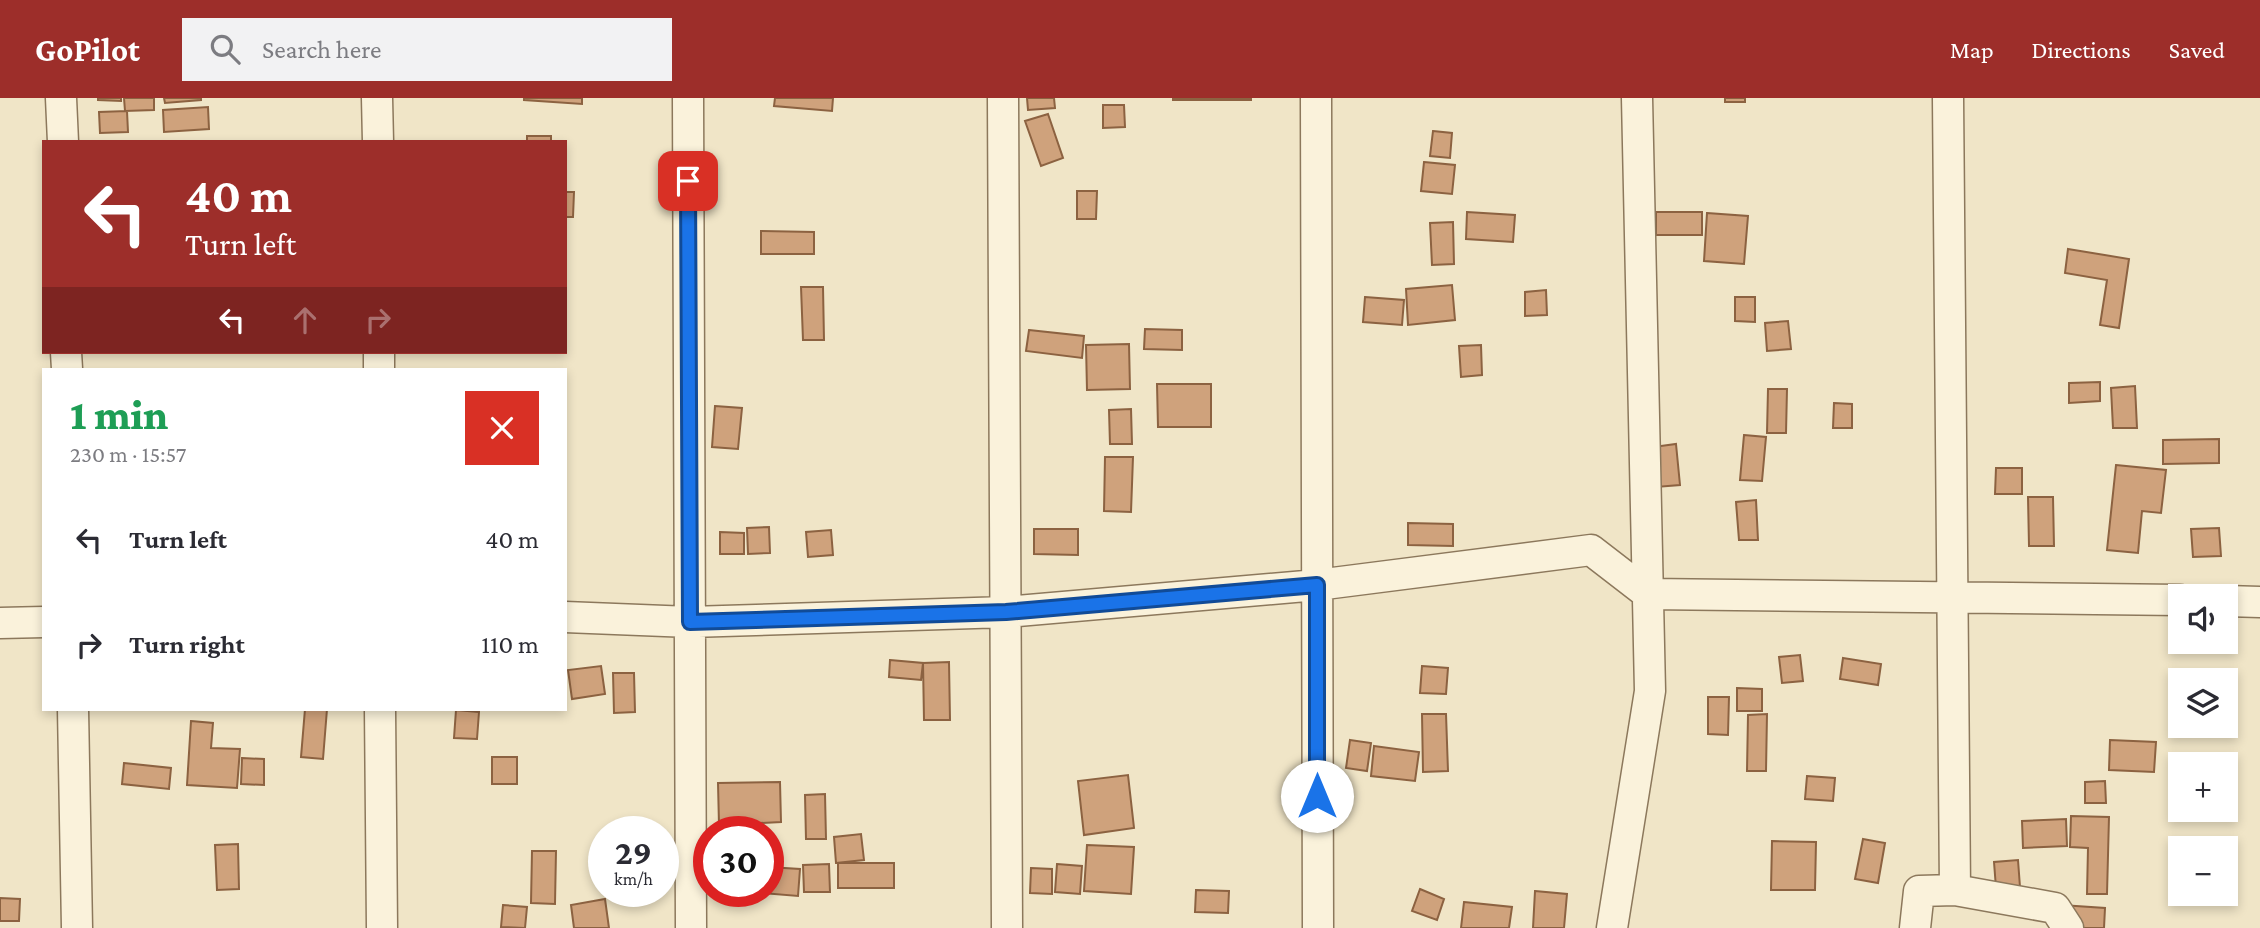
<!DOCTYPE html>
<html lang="en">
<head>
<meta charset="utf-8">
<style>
	body { margin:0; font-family:"Crimson Pro",serif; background:#f2f2f3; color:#2b2b33; height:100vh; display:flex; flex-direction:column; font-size:26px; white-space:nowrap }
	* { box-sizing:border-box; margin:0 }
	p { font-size:23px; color:#7c7c81 }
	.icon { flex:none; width:38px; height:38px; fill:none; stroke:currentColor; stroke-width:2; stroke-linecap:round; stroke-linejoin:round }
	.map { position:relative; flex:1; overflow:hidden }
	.panel { position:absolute; left:42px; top:270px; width:525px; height:343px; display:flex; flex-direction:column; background:#fff; border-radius:0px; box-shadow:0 4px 10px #0003 }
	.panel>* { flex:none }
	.guide { position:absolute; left:42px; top:42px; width:525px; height:214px; border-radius:0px; box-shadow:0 4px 10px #0003; background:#9d2e2a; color:#fff; overflow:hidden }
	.fabs { position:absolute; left:2168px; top:486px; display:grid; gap:14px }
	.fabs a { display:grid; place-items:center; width:70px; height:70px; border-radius:0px; background:#fff; box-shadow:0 4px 10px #0003; font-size:35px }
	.speed { position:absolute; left:588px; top:718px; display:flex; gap:14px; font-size:35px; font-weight:700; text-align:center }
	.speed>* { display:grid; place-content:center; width:91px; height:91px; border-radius:50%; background:#fff; box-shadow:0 4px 10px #0003; line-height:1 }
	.speed small { font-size:18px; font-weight:400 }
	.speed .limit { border:10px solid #d22; background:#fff; color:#111 }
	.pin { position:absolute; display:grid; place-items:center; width:60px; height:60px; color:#fff; margin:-30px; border-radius:14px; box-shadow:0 4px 10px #0006 }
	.me { position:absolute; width:77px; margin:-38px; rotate:0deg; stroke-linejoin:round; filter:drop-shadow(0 0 5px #0008) }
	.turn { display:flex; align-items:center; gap:24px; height:147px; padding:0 28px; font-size:32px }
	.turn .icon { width:91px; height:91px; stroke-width:2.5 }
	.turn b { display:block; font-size:49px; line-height:60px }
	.lanes { display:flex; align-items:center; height:66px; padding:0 28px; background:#0003; justify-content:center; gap:35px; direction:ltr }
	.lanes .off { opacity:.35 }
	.round { display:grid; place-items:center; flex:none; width:74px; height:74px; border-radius:0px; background:#f2f2f3 }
	.headline { display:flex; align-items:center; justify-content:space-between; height:119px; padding:0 28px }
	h1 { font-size:42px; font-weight:800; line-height:52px; color:#1e9e55 }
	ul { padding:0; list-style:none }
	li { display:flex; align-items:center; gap:21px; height:105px; padding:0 28px }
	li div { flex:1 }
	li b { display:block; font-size:26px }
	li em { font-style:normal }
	header { display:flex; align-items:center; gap:42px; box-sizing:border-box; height:98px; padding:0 35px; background:#9d2e2a; color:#fff }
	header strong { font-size:33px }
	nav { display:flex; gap:38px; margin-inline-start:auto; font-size:24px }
	.search { width:490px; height:63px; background:#f2f2f3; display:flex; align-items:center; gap:18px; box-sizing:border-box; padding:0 24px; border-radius:0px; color:#7c7c81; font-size:26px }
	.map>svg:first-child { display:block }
	.building { fill:#cfa27c; stroke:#8c6241; stroke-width:2 }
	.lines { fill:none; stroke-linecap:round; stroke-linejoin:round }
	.street-casing { stroke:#8c785c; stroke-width:33 }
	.street { stroke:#faf2db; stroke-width:30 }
	.route-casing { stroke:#114b97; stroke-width:18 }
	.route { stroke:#1a73e8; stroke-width:12 }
</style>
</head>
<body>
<header>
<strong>GoPilot</strong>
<div class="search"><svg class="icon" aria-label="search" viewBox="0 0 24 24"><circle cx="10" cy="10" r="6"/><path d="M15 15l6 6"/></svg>Search here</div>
<nav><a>Map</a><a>Directions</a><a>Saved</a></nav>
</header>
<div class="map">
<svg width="2260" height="830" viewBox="0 0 2260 830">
	<rect width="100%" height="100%" fill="#f0e5c7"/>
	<path class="building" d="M 98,0 L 121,0 L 121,3 L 98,2 Z
		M 124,0 L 154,0 L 154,12 L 125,13 Z
		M 164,0 L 201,0 L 201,2 L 165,5 Z
		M 524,0 L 582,0 L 582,6 L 524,2 Z
		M 775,0 L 833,0 L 832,13 L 774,8 Z
		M 1027,0 L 1054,0 L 1055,10 L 1028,12 Z
		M 1173,0 L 1251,0 L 1251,2 L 1173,2 Z
		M 1725,0 L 1745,0 L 1745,4 L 1725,4 Z
		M 1103,7 L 1124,7 L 1125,29 L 1103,30 Z
		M 208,9 L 209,31 L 164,34 L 163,12 Z
		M 127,13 L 128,34 L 100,35 L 99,14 Z
		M 1048,16 L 1063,60 L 1041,68 L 1025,23 Z
		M 1433,33 L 1452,35 L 1450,60 L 1430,58 Z
		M 527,38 L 551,38 L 551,44 L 527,44 Z
		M 1424,64 L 1455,67 L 1452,96 L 1421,93 Z
		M 1077,93 L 1097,93 L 1096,121 L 1077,121 Z
		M 565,94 L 574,94 L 573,119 L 565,119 Z
		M 1467,114 L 1515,117 L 1513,144 L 1466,141 Z
		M 1656,114 L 1702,114 L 1702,137 L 1656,137 Z
		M 1707,115 L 1748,118 L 1744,166 L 1704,163 Z
		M 1453,124 L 1454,166 L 1432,167 L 1430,125 Z
		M 761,133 L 814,134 L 814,156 L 761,156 Z
		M 2068,151 L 2129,161 L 2119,230 L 2100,227 L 2107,182 L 2065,175 Z
		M 1452,187 L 1455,222 L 1408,227 L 1406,191 Z
		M 801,189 L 823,189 L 824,242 L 803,242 Z
		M 1546,192 L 1547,217 L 1525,218 L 1525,194 Z
		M 1365,199 L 1404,202 L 1402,227 L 1363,224 Z
		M 1735,199 L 1755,199 L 1755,224 L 1735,223 Z
		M 1788,223 L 1791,251 L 1767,253 L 1765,225 Z
		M 1145,231 L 1182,232 L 1182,252 L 1144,251 Z
		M 1029,232 L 1084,238 L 1082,260 L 1026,253 Z
		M 1129,246 L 1130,291 L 1087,292 L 1086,247 Z
		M 1481,247 L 1482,277 L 1461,279 L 1459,248 Z
		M 2100,284 L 2100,303 L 2069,305 L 2069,285 Z
		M 1157,286 L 1211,286 L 1211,329 L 1158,329 Z
		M 2135,288 L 2137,330 L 2113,330 L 2111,290 Z
		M 1768,291 L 1787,291 L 1786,335 L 1767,335 Z
		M 1834,305 L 1852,306 L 1852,330 L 1833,330 Z
		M 715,308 L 742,310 L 738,351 L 712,349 Z
		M 1131,311 L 1132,346 L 1110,346 L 1109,312 Z
		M 1744,337 L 1766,339 L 1762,383 L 1740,382 Z
		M 2219,341 L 2219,365 L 2163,366 L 2163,342 Z
		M 1676,346 L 1680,387 L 1656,389 L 1653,349 Z
		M 1105,359 L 1133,359 L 1131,414 L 1104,413 Z
		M 2116,367 L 2166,372 L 2161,415 L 2142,413 L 2138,455 L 2107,452 Z
		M 1996,370 L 2022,370 L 2022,396 L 1995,396 Z
		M 2028,399 L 2053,399 L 2054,448 L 2029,448 Z
		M 1756,402 L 1758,442 L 1739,442 L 1736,404 Z
		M 1408,425 L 1453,426 L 1453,448 L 1408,447 Z
		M 769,429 L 770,455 L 748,456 L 747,430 Z
		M 2219,430 L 2221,458 L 2193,459 L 2191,431 Z
		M 1034,431 L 1078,431 L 1078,457 L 1034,456 Z
		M 831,432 L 833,457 L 808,459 L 806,434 Z
		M 720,434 L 744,435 L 744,456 L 720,456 Z
		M 1800,557 L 1803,583 L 1782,585 L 1779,559 Z
		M 1843,560 L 1881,566 L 1878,587 L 1840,581 Z
		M 890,562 L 923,565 L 921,582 L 889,579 Z
		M 949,564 L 950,622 L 924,622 L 923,565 Z
		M 601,568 L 605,596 L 572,601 L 568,572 Z
		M 1422,568 L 1448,570 L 1446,596 L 1420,595 Z
		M 613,575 L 634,575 L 635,614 L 614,615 Z
		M 1737,590 L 1762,591 L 1762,613 L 1737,613 Z
		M 1708,599 L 1729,599 L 1728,637 L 1708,636 Z
		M 305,611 L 327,611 L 323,661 L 301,659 Z
		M 456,612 L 479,614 L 477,641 L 454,640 Z
		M 1422,616 L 1446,616 L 1448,673 L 1423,674 Z
		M 1767,616 L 1766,673 L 1747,673 L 1748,617 Z
		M 191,623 L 213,625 L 211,650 L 240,651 L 237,690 L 187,687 Z
		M 1350,642 L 1371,645 L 1367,673 L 1346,670 Z
		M 2110,642 L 2156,644 L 2154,674 L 2109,672 Z
		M 1374,648 L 1419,654 L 1415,683 L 1371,678 Z
		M 492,659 L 517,659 L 517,686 L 492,686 Z
		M 242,660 L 264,661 L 264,687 L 241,686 Z
		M 124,665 L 171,670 L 169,691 L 122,686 Z
		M 1128,677 L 1134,730 L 1084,737 L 1078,683 Z
		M 1807,678 L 1835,680 L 1833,703 L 1805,701 Z
		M 2105,683 L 2106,705 L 2085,705 L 2085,684 Z
		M 780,684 L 781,724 L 719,727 L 718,685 Z
		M 825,696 L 826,741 L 806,741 L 805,697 Z
		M 2071,718 L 2109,719 L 2107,796 L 2087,796 L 2088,750 L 2070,749 Z
		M 2066,721 L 2067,748 L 2023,750 L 2022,723 Z
		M 861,736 L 864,762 L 836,765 L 834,739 Z
		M 1863,741 L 1885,745 L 1878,785 L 1855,781 Z
		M 1772,743 L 1816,744 L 1815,792 L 1771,792 Z
		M 238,746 L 239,791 L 217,792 L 215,747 Z
		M 1087,747 L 1134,749 L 1131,796 L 1084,793 Z
		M 532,753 L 556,753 L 555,806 L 531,805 Z
		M 2018,762 L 2020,789 L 1996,790 L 1994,764 Z
		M 838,765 L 894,765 L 894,790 L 838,790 Z
		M 829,766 L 830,794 L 804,794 L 803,767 Z
		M 1057,766 L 1082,768 L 1080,796 L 1055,794 Z
		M 768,769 L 800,771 L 798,798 L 762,795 L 762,793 L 768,793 Z
		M 1031,770 L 1052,771 L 1052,796 L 1030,795 Z
		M 1420,791 L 1444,801 L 1437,822 L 1412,813 Z
		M 1196,792 L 1229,793 L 1228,815 L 1195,814 Z
		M 1535,793 L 1567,796 L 1564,830 L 1533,830 Z
		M 0,800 L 20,801 L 19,823 L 0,823 Z
		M 605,801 L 609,830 L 574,830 L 571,807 Z
		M 1464,804 L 1512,809 L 1509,830 L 1461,830 Z
		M 503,807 L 527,809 L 525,830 L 501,829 Z
		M 2061,807 L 2105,810 L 2104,830 L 2059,830 Z"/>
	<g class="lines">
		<g class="street-casing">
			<path id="street" d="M 61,0 L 63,44
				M 377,0 L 378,44
				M 688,0 L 691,830
				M 1003,0 L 1007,830
				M 1316,0 L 1318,830
				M 1948,0 L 1955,792
				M 66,254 L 67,271
				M 379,254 L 379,271
				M 2226,503 L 2260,504
				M 565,519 L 690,524 L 1006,514 L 1317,487 L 1591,452 L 1648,496 L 2180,502
				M 0,525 L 44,524
				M 73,611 L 77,830
				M 380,611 L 382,830
				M 1612,830 L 1650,593 L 1637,0
				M 1915,830 L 1919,793 L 1955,792 L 2055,810 L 2068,830"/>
		</g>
		<use href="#street" class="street"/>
	</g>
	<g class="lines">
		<g class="route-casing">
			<path id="route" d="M 688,83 L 690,524 L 1006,514 L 1317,487 L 1317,698"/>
		</g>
		<use href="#route" class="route"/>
	</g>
</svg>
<div class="fabs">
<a><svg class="icon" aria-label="sound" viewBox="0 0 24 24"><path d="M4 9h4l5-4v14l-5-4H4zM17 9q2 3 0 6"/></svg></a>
<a><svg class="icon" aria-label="layers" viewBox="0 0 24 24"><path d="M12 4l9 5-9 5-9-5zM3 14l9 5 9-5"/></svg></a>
<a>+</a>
<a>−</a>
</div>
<div class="speed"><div>29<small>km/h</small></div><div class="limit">30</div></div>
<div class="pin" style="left:688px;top:83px;background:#d93025"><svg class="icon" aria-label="arrive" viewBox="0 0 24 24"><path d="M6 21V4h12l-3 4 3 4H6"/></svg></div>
<svg class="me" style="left:1317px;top:698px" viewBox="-20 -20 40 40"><circle r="19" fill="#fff"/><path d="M0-13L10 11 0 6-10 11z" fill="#1a73e8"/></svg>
<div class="guide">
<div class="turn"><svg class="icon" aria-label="left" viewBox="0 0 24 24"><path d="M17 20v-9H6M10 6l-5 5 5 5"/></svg><div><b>40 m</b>Turn left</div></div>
<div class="lanes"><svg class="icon" aria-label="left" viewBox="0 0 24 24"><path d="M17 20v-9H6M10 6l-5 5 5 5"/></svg><svg class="icon off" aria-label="ahead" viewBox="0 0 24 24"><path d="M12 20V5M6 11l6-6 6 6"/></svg><svg class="icon off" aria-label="right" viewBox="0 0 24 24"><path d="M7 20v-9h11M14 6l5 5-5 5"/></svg></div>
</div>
<section class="panel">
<div class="headline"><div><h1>1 min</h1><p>230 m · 15:57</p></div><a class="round" style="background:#d93025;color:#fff"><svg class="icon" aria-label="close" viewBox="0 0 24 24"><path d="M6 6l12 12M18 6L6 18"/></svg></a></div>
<ul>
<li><svg class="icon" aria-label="left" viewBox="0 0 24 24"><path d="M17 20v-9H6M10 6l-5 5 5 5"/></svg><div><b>Turn left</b></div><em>40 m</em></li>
<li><svg class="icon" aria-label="right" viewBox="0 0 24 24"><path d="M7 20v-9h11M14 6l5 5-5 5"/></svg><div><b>Turn right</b></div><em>110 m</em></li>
</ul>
</section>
</div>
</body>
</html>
